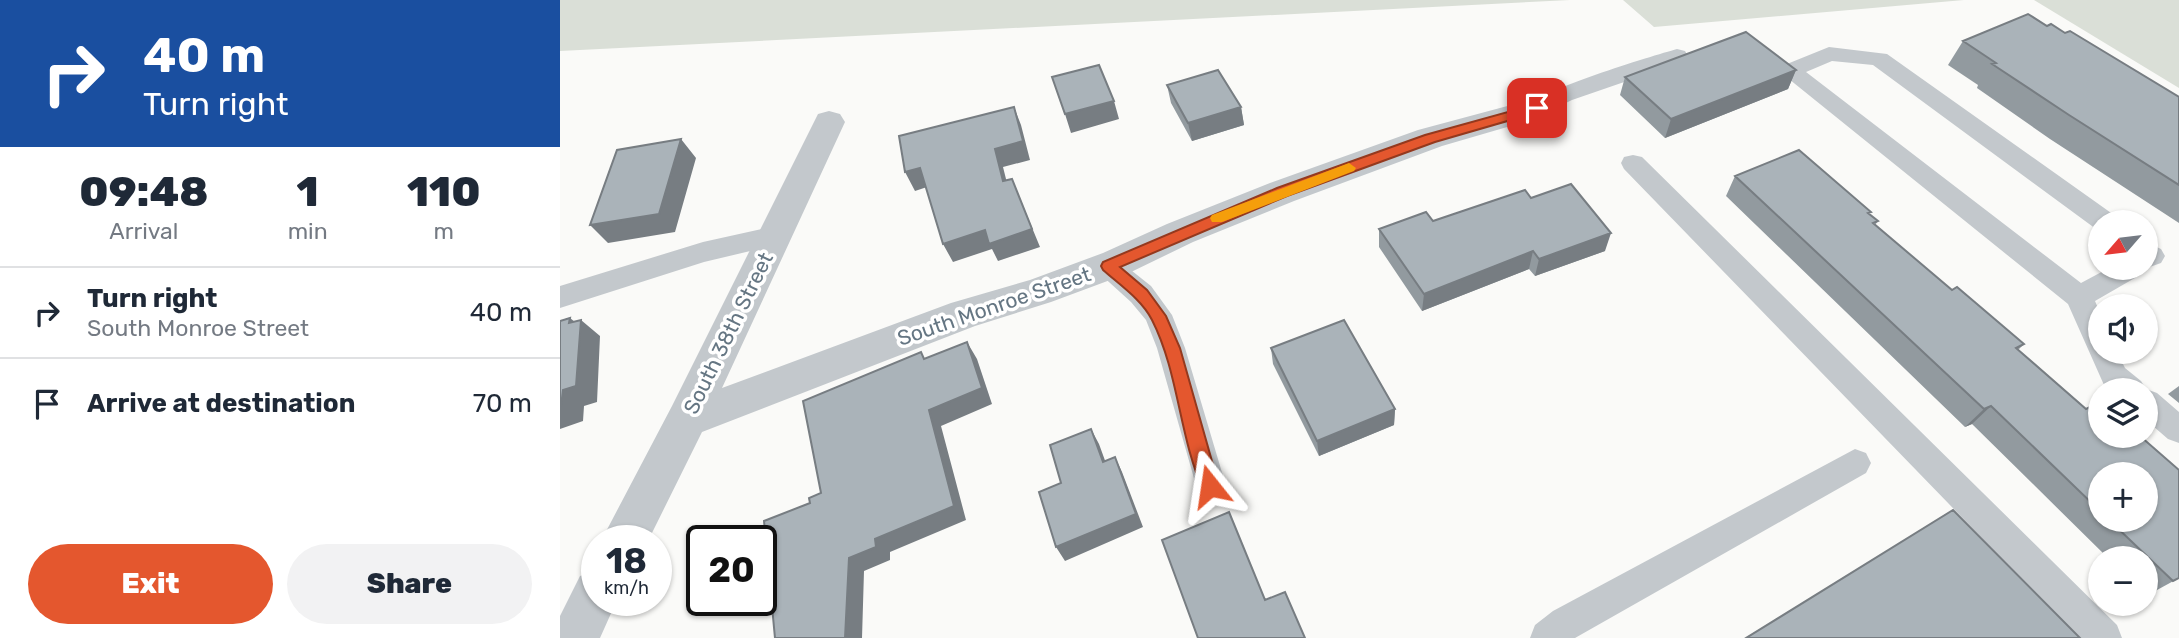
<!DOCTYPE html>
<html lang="en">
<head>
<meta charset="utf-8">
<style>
	body { margin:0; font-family:Rubik,sans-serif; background:#f2f2f3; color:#1f2937; height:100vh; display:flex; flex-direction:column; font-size:26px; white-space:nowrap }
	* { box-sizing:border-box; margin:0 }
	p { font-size:23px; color:#747a83 }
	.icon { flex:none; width:38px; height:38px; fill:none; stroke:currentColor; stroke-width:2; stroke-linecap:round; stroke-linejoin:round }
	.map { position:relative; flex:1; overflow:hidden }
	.sheet { display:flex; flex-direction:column; background:#fff; width:560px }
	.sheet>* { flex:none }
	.guide { background:#1a4fa0; color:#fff; overflow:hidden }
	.needle { width:46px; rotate:242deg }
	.controls { position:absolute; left:1528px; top:210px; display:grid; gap:14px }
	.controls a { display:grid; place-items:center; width:70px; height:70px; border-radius:50%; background:#fff; box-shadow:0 2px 5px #0004; font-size:35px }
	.speed { position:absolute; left:21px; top:525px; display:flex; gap:14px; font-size:35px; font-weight:700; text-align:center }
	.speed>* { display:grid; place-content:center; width:91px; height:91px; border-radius:50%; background:#fff; box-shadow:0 2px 5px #0004; line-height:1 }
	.speed small { font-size:18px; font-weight:400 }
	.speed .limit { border:4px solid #111; border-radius:10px; background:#fff; color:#111 }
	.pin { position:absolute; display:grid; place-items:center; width:60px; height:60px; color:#fff; margin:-30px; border-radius:14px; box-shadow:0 4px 10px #0006 }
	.me { position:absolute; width:77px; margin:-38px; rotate:345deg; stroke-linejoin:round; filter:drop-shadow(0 0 5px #0008) }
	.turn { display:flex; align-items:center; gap:24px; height:147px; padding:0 28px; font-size:32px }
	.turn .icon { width:91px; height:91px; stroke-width:2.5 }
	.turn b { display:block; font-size:49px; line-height:60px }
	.eta { display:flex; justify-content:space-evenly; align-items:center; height:119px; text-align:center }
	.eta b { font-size:42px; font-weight:800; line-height:49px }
	.cta { display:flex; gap:14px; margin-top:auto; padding:14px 28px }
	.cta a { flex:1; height:80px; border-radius:42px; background:#e4572e; color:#fff; font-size:28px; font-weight:800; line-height:80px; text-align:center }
	.cta a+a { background:#f2f2f3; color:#1f2937 }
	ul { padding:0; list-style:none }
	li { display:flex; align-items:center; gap:21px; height:91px; padding:0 28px; border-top:2px solid #e0e1e3 }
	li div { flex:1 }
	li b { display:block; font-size:26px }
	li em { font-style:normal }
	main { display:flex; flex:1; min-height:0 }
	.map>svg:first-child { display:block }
	.green { fill:#dadfd7 }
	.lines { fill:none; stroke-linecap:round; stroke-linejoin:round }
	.service { fill:#c3c8cc; fill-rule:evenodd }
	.minor { fill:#c3c8cc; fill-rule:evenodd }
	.wall { fill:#929a9f; fill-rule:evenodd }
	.shaded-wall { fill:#777d82 }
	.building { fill:#aab3b9; stroke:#777d82; stroke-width:2 }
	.route { fill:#e4572e; stroke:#94391e; stroke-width:2 }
	.slow { fill:#f59e0b }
	.labels { text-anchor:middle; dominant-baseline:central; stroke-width:7; stroke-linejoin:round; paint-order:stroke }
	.street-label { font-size:21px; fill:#657683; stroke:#fff }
</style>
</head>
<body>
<main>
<section class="sheet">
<div class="guide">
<div class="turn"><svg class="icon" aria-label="right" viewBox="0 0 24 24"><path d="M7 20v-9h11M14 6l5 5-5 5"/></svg><div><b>40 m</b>Turn right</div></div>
</div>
<div class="eta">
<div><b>09:48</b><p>Arrival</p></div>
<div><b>1</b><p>min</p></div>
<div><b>110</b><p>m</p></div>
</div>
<ul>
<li><svg class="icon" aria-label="right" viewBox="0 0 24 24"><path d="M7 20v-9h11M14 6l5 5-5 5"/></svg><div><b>Turn right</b><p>South Monroe Street</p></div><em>40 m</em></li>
<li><svg class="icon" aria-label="arrive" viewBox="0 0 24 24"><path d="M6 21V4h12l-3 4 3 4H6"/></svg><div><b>Arrive at destination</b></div><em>70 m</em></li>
</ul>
<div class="cta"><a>Exit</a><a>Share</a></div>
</section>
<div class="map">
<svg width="1619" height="638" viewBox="0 0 1619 638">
	<rect width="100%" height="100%" fill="#fafaf8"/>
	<path class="green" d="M 0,0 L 1010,0 L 0,51 Z
		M 1063,0 L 1404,0 L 1094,27 Z
		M 1474,0 L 1619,0 L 1619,88 Z"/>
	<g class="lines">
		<path class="service" d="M 1269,47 L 1327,54 L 1554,215 L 1558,222 L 1540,222 L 1540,230 L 1536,229 L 1313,65 L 1272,61 L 1246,72 L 1521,283 L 1549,268 L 1586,268 L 1586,242 L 1601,249 L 1605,256 L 1601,263 L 1584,269 L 1580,275 L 1535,301 L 1540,313 L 1540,352 L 1557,352 L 1565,368 L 1581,381 L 1586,389 L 1597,393 L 1619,412 L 1619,443 L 1608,439 L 1586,420 L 1586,390 L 1550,390 L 1544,385 L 1508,304 L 1219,71 L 1222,66 Z
			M 1117,49 L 1125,51 L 1128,56 L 1125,61 L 1012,100 L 985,113 L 977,116 L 969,113 L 965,108 C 976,91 1092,56 1117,49 Z
			M 1073,155 L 1082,157 L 1557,625 L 1562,638 L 1519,638 L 1064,169 L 1061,163 L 1064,157 Z
			M 215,226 L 224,229 L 228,236 L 224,243 L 144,262 L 0,308 L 0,286 L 143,242 Z
			M 548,256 L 557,259 L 591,286 L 612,315 L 625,348 L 666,486 L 661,496 L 650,501 L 639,496 L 597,348 L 586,320 L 571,302 L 539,273 L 535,266 L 539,259 Z
			M 1295,449 L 1306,453 L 1311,463 L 1306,473 L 1015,638 L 970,638 L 975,625 L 993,611 Z"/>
		<path class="minor" d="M 977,98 L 988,101 L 993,108 L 988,115 L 882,146 L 734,201 L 633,242 L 569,273 L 491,302 L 415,326 L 142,432 L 88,541 L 41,541 L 112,406 L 258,114 L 269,111 L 280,114 L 285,122 L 162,388 L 391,303 L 470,280 L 543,253 L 607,224 L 710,183 L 858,130 Z
			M 37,569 L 37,600 L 57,600 L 40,638 L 0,638 L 0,616 L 20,576 Z"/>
	</g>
	<path class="wall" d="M 1487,26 L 1619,97 L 1619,223 L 1490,139 L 1417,88 L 1418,85 L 1388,65 L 1403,41 Z
		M 1236,70 L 1228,89 L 1105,138 L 1060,95 L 1065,77 Z
		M 607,85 L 681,107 L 684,125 L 632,141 L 611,103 Z
		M 1239,150 L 1311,212 L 1309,214 L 1318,221 L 1315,225 L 1392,290 L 1397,287 L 1464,344 L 1458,350 L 1526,409 L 1530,407 L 1540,416 L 1540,436 L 1580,436 L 1619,470 L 1619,578 L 1586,596 L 1586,558 L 1548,558 L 1412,424 L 1405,427 L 1166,196 L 1175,176 ZM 1540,474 L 1586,474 L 1586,520 L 1540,520 Z
		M 971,198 L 1045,251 L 975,276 L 969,269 L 862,311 L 819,247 L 819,229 L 873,221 Z
		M 711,348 L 835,409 L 834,425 L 759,456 L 713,364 Z
		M 1619,386 L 1619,403 L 1608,394 Z"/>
	<path class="shaded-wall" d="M 1236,70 L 1228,89 L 1105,138 L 1111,119 Z
		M 554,101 L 559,119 L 511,133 L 505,114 Z
		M 454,107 L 461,125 L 470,160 L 443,167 L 451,199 L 443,181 L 435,149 Z
		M 681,107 L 684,125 L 632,141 L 628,123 Z
		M 121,139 L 136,158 L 115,232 L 48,243 L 30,225 Z
		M 360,168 L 370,186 L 355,191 L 345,172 Z
		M 452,179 L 480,247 L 438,261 L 432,249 L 393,262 L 383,244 Z
		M 1051,233 L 1045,251 L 975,276 L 979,259 Z
		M 973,251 L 969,269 L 862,311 L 864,294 Z
		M 10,318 L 20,326 L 21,320 L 40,336 L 37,402 L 24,406 L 23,421 L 0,429 L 0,406 Z
		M 407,342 L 417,359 L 432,404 L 381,426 L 406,520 L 330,552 L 330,560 L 304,571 L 302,638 L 285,638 L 289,558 L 315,539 L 369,410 Z
		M 1431,406 L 1412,424 L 1405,427 L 1424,409 Z
		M 835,409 L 834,425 L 759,456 L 757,441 Z
		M 531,429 L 539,444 L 551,477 L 543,462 Z
		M 555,457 L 562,472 L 583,527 L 505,561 L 496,547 Z"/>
	<path class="building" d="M 1468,14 L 1487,26 L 1491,24 L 1505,33 L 1510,31 L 1619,97 L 1619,185 L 1509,115 L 1432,64 L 1436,63 L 1403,41 Z
		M 1186,32 L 1236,70 L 1111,119 L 1065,77 Z
		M 539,65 L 554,101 L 505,114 L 492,77 Z
		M 658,70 L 681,107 L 628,123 L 607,85 Z
		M 454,107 L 463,141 L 435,149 L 443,181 L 452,179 L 472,229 L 429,244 L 425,230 L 383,244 L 360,168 L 345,172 L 339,136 Z
		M 121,139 L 99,214 L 30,225 L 57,150 Z
		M 1239,150 L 1311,212 L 1308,213 L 1318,221 L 1313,223 L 1392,290 L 1397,287 L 1464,344 L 1456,348 L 1526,409 L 1530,407 L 1540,416 L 1540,436 L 1580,436 L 1619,470 L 1619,578 L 1613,581 L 1549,520 L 1586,520 L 1586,474 L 1540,474 L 1540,511 L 1431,406 L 1424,409 L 1175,176 Z
		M 1011,184 L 1051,233 L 979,259 L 973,251 L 864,294 L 819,229 L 866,212 L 873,221 L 965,190 L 971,198 Z
		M 10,318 L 9,323 L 21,320 L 16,386 L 3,390 L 1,406 L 0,406 L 0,321 Z
		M 784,320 L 835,409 L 757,441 L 711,348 Z
		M 407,342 L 422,388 L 369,410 L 394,506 L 315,539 L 316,547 L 289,558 L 285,638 L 215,638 L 204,521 L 250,503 L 249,498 L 261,493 L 243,401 L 361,352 L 364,359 Z
		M 531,429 L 543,462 L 555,457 L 576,514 L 496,547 L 479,492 L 501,483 L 490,445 Z
		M 1393,510 L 1520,638 L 1186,638 Z
		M 669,512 L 705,600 L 725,592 L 745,638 L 638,638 L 602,540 Z"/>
	<path class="route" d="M 977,104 L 982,105 L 982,111 L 875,142 L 727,196 L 560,267 L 587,290 L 606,316 L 620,348 L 659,486 L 656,492 L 650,494 L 644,492 C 619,438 619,373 592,320 C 582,300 560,285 543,270 L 541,266 L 543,262 L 717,188 L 865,135 Z"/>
	<path class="slow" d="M 789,163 L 796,168 L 794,171 L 662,222 L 652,222 L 650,218 L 652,215 Z"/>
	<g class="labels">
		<g class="street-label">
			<text transform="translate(434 306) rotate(-19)">South Monroe Street</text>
			<text transform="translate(168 333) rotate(-64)">South 38th Street</text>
		</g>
	</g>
</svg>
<div class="controls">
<a><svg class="needle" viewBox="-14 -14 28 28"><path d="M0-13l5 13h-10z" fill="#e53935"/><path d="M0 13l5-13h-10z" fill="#747a83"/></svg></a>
<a><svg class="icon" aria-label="sound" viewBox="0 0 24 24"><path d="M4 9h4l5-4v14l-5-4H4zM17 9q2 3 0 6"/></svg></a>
<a><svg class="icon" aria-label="layers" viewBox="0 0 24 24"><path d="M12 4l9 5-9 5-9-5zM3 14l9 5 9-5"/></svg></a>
<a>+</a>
<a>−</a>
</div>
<div class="speed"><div>18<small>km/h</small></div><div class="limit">20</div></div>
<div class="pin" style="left:977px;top:108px;background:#d93025"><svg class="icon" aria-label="arrive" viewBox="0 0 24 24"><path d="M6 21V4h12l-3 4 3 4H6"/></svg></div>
<svg class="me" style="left:650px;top:486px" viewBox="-20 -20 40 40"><path d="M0-17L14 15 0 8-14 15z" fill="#e4572e" stroke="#fff" stroke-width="4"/></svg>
</div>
</main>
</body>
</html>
